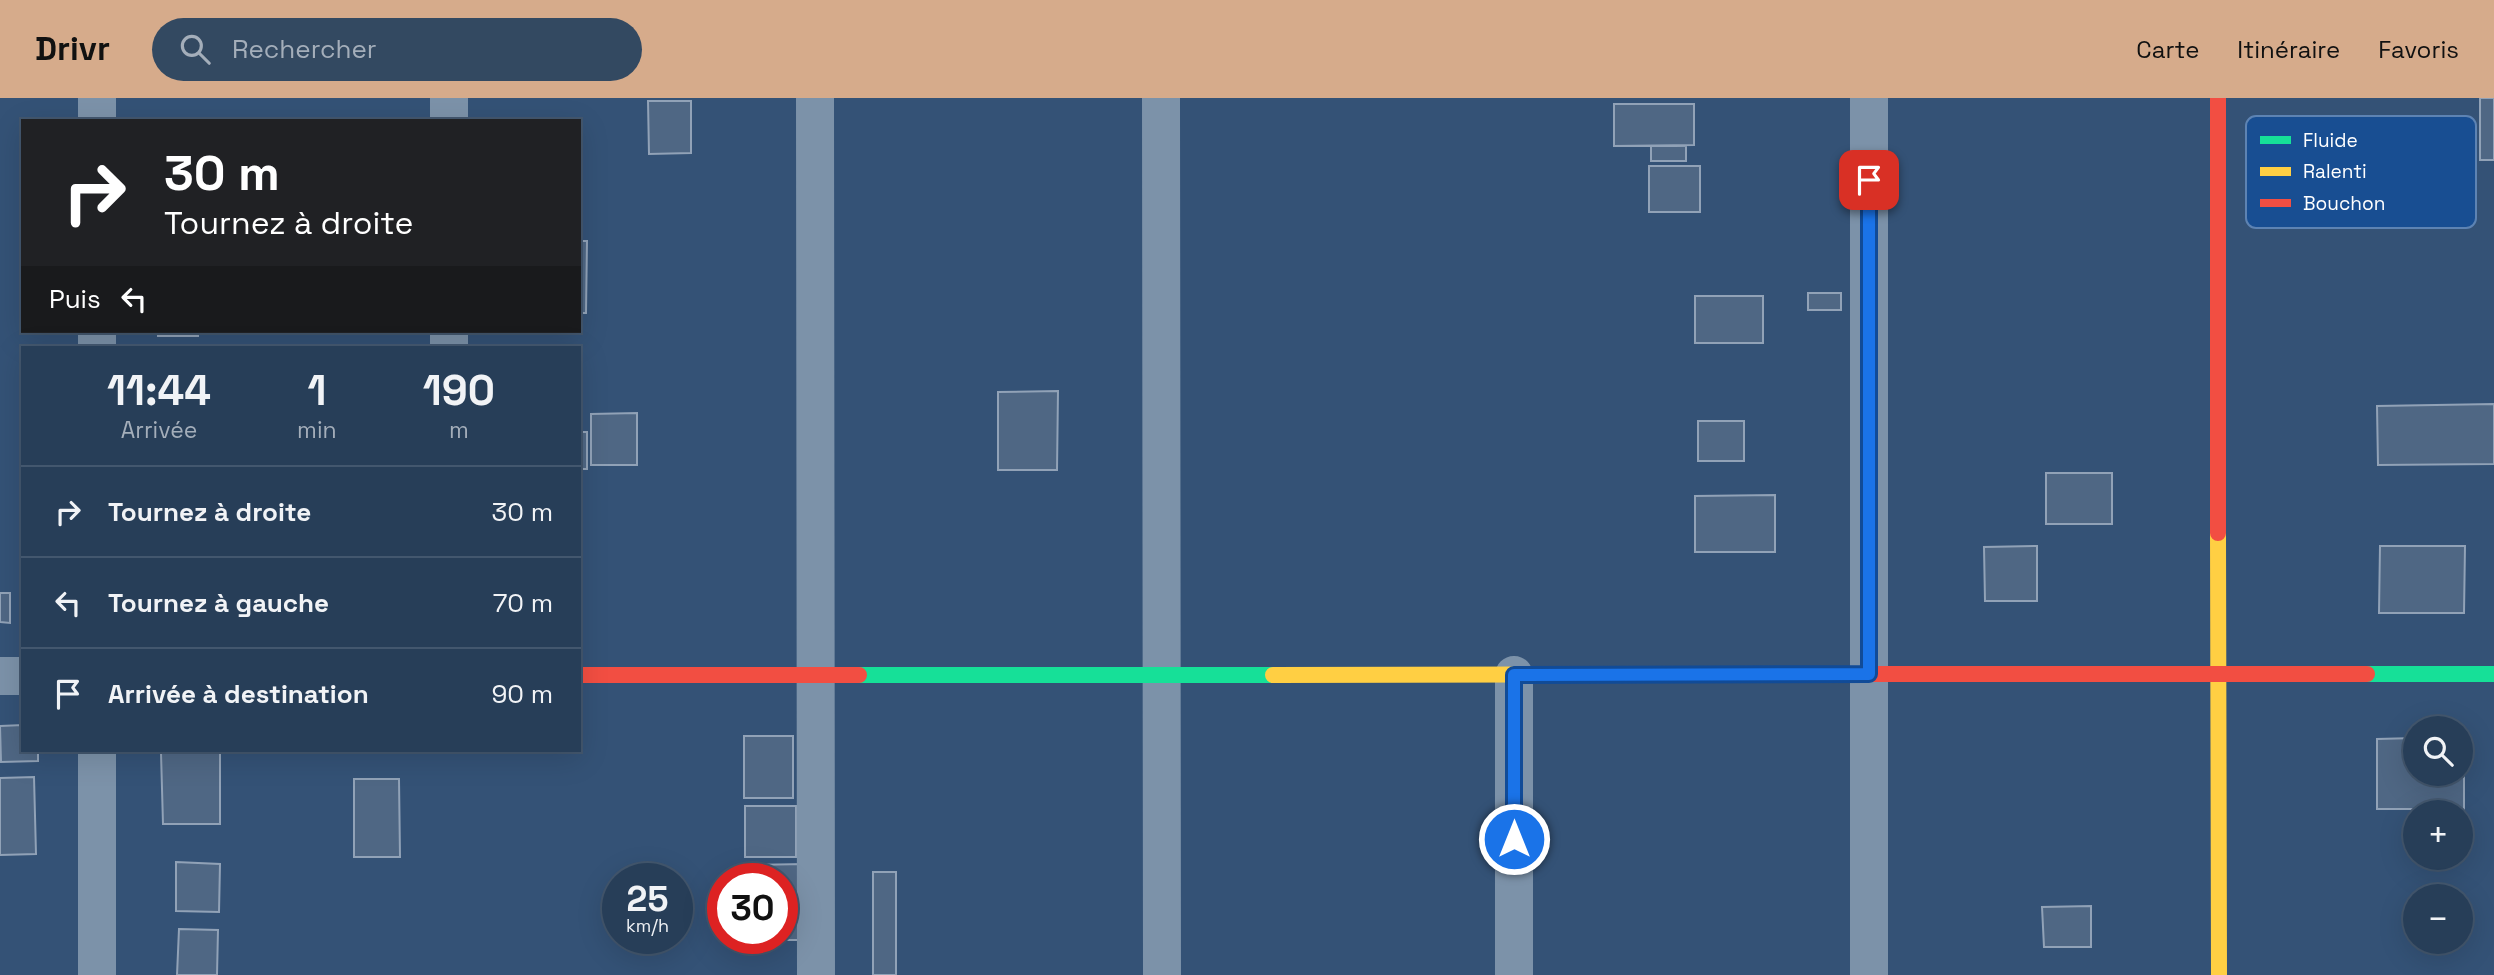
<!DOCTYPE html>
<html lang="fr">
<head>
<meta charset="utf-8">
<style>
	body { margin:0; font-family:"Space Grotesk",sans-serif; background:#334961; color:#f1f3f6; height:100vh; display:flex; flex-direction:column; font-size:26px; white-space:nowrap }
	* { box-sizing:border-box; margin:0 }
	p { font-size:23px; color:#a4aeba }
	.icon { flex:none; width:38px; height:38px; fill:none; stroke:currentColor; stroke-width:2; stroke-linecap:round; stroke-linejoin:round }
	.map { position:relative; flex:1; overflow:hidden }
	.side { position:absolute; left:21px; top:248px; width:560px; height:406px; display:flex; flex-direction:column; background:#273e58; border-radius:0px; box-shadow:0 7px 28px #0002,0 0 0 2px #43576e }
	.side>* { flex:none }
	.guide { position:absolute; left:21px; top:21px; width:560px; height:214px; border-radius:0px; box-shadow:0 7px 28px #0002,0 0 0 2px #43576e; background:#202124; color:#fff; overflow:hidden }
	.controls { position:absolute; left:2403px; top:618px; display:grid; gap:14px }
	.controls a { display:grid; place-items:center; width:70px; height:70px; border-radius:50%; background:#273e58; box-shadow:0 7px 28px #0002,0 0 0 2px #43576e; font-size:35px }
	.speed { position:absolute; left:602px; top:765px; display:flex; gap:14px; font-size:35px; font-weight:700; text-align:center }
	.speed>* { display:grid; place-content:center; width:91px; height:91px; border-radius:50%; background:#273e58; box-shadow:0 7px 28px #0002,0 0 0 2px #43576e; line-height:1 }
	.speed small { font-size:18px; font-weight:400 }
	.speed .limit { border:10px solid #d22; background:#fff; color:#111 }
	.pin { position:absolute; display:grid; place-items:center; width:60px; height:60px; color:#fff; margin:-30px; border-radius:14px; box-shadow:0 4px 10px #0006 }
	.me { position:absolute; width:77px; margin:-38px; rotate:0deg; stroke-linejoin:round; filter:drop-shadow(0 0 5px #0008) }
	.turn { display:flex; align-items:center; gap:24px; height:147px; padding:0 28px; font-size:32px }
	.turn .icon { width:91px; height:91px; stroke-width:2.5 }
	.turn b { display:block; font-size:49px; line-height:60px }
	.then { display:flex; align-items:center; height:66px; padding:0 28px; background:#0003; gap:14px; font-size:26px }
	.eta { display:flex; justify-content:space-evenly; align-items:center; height:119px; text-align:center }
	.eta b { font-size:42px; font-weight:600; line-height:49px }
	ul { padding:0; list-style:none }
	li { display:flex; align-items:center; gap:21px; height:91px; padding:0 28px; border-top:2px solid #43576e }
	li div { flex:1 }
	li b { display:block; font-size:26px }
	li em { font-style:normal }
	header { display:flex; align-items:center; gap:42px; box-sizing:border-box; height:98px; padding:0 35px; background:#d6ab8b; color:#111 }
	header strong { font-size:33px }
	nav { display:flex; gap:38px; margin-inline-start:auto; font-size:24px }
	.search { width:490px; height:63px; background:#334961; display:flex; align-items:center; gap:18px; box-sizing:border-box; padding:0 24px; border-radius:38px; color:#a4aeba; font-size:26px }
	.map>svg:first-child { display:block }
	.building { fill:#4f6784; stroke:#91a2b7; stroke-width:2 }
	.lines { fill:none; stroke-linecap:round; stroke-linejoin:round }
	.street { stroke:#7c92a9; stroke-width:38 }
	.fast { stroke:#16e098; stroke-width:16 }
	.slow { stroke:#ffcf43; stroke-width:16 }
	.jam { stroke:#f24e42; stroke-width:16 }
	.route-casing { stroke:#114b97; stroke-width:18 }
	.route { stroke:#1a73e8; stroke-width:12 }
	.key { fill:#184e92; stroke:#5d83b3; stroke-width:2 }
	.key-label { font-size:19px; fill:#fff }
</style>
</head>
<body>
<header>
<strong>Drivr</strong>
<div class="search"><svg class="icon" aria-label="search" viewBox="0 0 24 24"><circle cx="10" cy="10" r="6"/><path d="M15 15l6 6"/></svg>Rechercher</div>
<nav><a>Carte</a><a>Itinéraire</a><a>Favoris</a></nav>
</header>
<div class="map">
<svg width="2494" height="877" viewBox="0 0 2494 877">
	<rect width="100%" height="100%" fill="#345276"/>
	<path class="building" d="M 2480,0 L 2494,0 L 2494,62 L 2480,62 Z
		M 648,3 L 691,3 L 691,55 L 649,56 Z
		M 1614,6 L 1694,6 L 1694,47 L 1614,48 Z
		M 1651,48 L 1686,48 L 1686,63 L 1651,63 Z
		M 1649,68 L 1700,68 L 1700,114 L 1649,114 Z
		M 579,143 L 587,143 L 586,215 L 579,215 Z
		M 1808,195 L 1841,195 L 1841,212 L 1808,212 Z
		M 1695,198 L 1763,198 L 1763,245 L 1695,245 Z
		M 158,233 L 198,233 L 198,238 L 158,238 Z
		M 1058,293 L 1057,372 L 998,372 L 998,294 Z
		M 2494,306 L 2494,366 L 2378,367 L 2377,308 Z
		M 637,315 L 637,367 L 591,367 L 591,316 Z
		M 1698,323 L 1744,323 L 1744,363 L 1698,363 Z
		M 579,334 L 587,334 L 587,371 L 579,371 Z
		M 2046,375 L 2112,375 L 2112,426 L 2046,426 Z
		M 1775,397 L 1775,454 L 1695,454 L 1695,398 Z
		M 2037,448 L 2037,503 L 1985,503 L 1984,449 Z
		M 2380,448 L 2465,448 L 2464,515 L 2379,515 Z
		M 0,495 L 10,495 L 10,525 L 0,524 Z
		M 23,627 L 23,653 L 38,653 L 38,663 L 1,664 L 0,628 Z
		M 744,638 L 793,638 L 793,700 L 744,700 Z
		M 2415,640 L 2415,676 L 2460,676 L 2460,640 L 2464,640 L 2464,711 L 2377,711 L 2377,641 Z
		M 161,655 L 220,655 L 220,726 L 163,726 Z
		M 34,679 L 36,756 L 0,757 L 0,680 Z
		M 354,681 L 399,681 L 400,759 L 354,759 Z
		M 745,708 L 796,708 L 796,759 L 745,759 Z
		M 176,764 L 220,766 L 219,814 L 176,813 Z
		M 805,766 L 805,811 L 782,811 L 782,780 L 742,780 L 742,767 Z
		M 873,774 L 896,774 L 896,877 L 873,877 Z
		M 2091,808 L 2091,849 L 2044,849 L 2042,809 Z
		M 782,818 L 805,818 L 805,842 L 742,842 L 742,840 L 782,840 Z
		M 179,831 L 218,832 L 217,877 L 177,877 Z"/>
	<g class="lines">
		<path class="street" d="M 97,0 L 97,23
			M 449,0 L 449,23
			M 815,0 L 816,877
			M 1161,0 L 1162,877
			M 1869,0 L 1869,877
			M 97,233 L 97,250
			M 449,233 L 449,250
			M 1514,577 L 1514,877
			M 0,578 L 23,578
			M 97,653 L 97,877"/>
		<path class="fast" d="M 2367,576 L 2494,576
			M 859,577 L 1273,577"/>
		<path class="slow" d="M 2218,435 L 2219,877
			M 1273,577 L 1812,576"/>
		<path class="jam" d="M 2218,0 L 2218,435
			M 1812,576 L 2367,576
			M 579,577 L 859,577"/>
	</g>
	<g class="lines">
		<g class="route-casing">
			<path id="route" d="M 1514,741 L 1514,577 L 1869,576 L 1869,82"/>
		</g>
		<use href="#route" class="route"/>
	</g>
	<rect x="2246" y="18" width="230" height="112" rx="10" class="key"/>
	<rect x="2260" y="38" width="31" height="8" fill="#16e098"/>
	<rect x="2260" y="69" width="31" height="9" fill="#ffcf43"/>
	<rect x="2260" y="101" width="31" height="8" fill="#f24e42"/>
	<g class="key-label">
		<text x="2303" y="49">Fluide</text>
		<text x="2303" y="80">Ralenti</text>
		<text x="2303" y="112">Bouchon</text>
	</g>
</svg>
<div class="controls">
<a><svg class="icon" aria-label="search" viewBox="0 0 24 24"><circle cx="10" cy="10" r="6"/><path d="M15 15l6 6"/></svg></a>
<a>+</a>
<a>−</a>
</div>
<div class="speed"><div>25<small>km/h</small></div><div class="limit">30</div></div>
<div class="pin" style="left:1869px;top:82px;background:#d93025"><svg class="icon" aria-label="arrive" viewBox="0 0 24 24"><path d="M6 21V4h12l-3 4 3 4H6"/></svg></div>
<svg class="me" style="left:1514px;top:741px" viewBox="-20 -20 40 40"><circle r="17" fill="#1a73e8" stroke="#fff" stroke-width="3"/><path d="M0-11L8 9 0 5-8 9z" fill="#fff"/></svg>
<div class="guide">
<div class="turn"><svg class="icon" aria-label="right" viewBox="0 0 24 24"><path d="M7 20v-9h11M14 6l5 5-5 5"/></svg><div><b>30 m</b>Tournez à droite</div></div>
<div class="then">Puis<svg class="icon" aria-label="left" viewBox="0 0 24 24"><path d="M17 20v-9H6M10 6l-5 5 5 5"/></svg></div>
</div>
<section class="side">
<div class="eta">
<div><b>11:44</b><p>Arrivée</p></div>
<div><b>1</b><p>min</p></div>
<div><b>190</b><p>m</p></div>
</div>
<ul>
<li><svg class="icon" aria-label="right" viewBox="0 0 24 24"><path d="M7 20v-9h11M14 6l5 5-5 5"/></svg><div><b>Tournez à droite</b></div><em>30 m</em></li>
<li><svg class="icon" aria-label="left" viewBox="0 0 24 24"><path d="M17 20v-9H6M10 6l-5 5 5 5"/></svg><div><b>Tournez à gauche</b></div><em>70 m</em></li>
<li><svg class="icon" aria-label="arrive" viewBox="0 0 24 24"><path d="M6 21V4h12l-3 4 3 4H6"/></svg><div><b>Arrivée à destination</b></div><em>90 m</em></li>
</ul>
</section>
</div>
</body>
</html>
